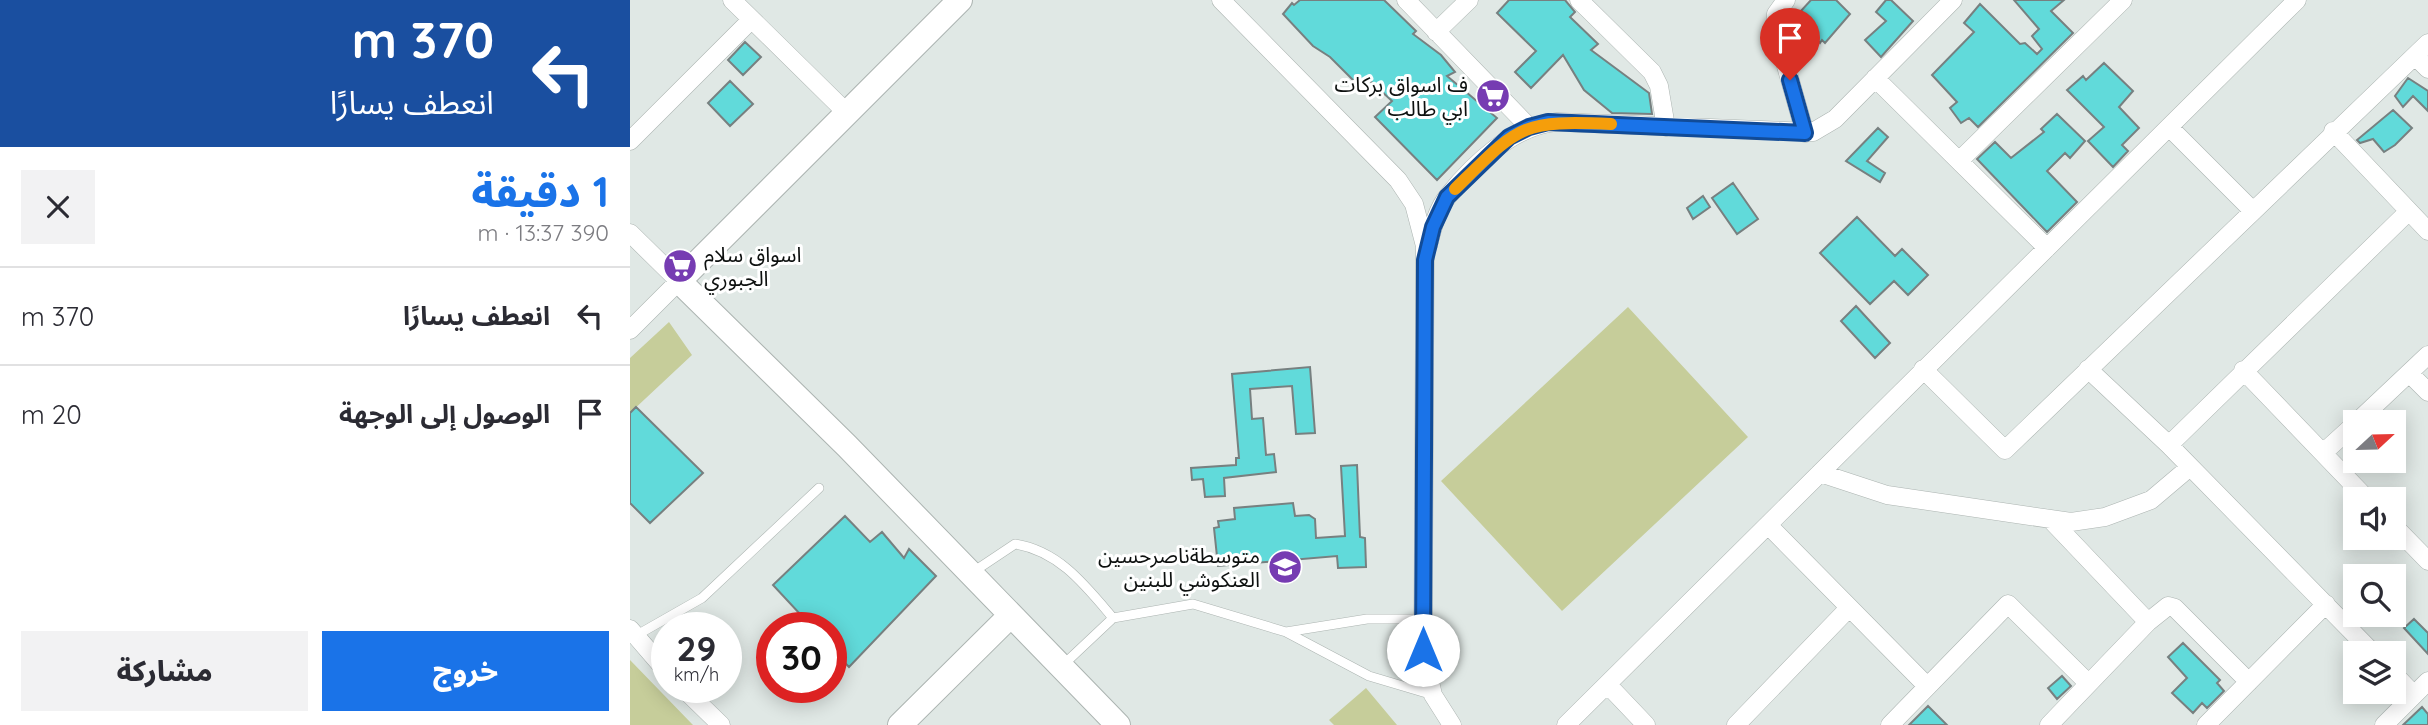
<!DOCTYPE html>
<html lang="ar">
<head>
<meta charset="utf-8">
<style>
	body { margin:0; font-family:Quicksand,"Noto Sans Arabic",sans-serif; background:#f2f2f3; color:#2b2b33; direction:rtl; height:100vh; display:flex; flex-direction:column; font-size:26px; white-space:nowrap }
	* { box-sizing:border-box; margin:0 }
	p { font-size:23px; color:#7c7c81 }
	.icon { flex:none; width:38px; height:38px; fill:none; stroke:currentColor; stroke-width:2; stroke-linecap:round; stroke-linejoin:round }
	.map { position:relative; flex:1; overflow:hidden; direction:ltr }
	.drawer { display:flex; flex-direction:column; background:#fff; width:630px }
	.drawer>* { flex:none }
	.top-card { background:#1a4fa0; color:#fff; overflow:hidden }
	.needle { width:46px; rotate:68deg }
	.buttons { position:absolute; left:1713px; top:410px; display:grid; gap:14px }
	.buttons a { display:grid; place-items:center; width:63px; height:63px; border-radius:0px; background:#fff; box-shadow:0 4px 18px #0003; font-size:35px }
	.speed { position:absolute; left:21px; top:612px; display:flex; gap:14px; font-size:35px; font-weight:700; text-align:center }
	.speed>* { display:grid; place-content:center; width:91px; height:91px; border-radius:50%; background:#fff; box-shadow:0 4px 18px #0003; line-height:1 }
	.speed small { font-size:18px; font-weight:400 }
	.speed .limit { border:10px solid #d22; background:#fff; color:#111 }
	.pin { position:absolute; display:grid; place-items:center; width:60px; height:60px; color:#fff; margin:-72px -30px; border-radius:50% 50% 50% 0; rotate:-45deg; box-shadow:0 0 7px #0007 }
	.pin .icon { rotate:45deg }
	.me { position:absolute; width:77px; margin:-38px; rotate:0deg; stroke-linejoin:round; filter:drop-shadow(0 0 5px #0008) }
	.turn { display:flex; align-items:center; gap:24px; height:147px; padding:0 21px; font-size:32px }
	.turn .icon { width:91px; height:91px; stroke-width:2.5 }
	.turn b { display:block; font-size:49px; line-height:60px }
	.round { display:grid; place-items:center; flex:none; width:74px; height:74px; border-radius:0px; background:#f2f2f3 }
	.summary { display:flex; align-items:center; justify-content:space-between; height:119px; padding:0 21px }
	h1 { font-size:42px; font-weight:800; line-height:52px; color:#1a73e8 }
	.action { display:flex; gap:14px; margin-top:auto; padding:14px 21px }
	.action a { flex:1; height:80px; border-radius:0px; background:#1a73e8; color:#fff; font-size:28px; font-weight:800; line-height:80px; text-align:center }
	.action a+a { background:#f2f2f3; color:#2b2b33 }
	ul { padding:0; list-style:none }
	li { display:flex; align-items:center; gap:21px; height:98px; padding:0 21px; border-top:2px solid #e1e1e2 }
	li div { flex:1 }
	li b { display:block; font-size:26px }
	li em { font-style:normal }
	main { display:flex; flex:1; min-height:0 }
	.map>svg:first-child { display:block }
	.green { fill:#c6cd9a }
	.building { fill:#61dada; stroke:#778080; stroke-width:2 }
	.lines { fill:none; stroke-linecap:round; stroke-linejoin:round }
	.lane-casing { stroke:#acb4b1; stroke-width:10 }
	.street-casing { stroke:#acb4b1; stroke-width:19 }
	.secondary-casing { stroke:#acb4b1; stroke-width:26 }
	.lane { stroke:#fff; stroke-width:9 }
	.street { stroke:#fff; stroke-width:18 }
	.secondary { stroke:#fff; stroke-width:24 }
	.route-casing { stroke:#114b97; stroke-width:18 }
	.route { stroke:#1a73e8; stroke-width:12 }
	.slow { stroke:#f59e0b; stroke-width:12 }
	.labels { text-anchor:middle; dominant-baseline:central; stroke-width:6; stroke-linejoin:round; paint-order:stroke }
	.poi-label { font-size:21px; fill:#0d100f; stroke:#fff; text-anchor:end }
</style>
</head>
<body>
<main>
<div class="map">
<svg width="1798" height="725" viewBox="0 0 1798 725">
	<rect width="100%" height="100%" fill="#e0e8e5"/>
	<path class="green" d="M 998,307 L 1118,437 L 932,611 L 811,481 Z
		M 39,322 L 62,355 L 0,413 L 0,358 Z
		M 0,660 L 63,725 L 0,725 Z
		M 736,688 L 767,725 L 704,725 L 699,720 Z"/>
	<path class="building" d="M 670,0 L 754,0 L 786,31 L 783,34 L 811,55 L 825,72 L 817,76 L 867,118 L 807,180 L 745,117 L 762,101 L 737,78 L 729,86 L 700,57 L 683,46 L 653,14 L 662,3 L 664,5 Z
		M 879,0 L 935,0 L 945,12 L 940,17 L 968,44 L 961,50 L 1019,93 L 1022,114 L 982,113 L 954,90 L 933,55 L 901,88 L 885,72 L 906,51 L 867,13 Z
		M 1181,0 L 1206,0 L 1220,14 L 1195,43 L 1192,40 L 1190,43 L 1166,21 L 1169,13 Z
		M 1256,0 L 1261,0 L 1283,21 L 1251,57 L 1235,40 L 1256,21 L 1246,12 Z
		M 1384,0 L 1434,0 L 1421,11 L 1443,33 L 1348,127 L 1339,118 L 1331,123 L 1320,108 L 1327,102 L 1302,75 L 1344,32 L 1334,23 L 1350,4 L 1390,44 L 1395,43 L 1407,54 L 1412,49 L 1402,36 L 1409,29 Z
		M 115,42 L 131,57 L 113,75 L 98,60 Z
		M 1474,63 L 1503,91 L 1489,107 L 1509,128 L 1492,145 L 1498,151 L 1483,167 L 1458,141 L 1474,127 L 1437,90 L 1453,76 L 1456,80 Z
		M 1778,78 L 1798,91 L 1798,111 L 1783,96 L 1773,107 L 1765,96 Z
		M 100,81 L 123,104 L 100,126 L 78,103 Z
		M 1763,110 L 1782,128 L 1765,145 L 1754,152 L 1743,139 L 1730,143 L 1727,140 Z
		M 1427,114 L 1455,141 L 1440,158 L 1435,153 L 1417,171 L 1447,202 L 1417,232 L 1347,159 L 1365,142 L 1381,158 L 1414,132 L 1411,129 Z
		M 1248,128 L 1258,137 L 1237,161 L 1255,173 L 1250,182 L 1216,161 Z
		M 1103,183 L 1128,219 L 1107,234 L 1082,198 Z
		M 1073,196 L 1080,207 L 1063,219 L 1057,208 Z
		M 1227,217 L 1265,256 L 1272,249 L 1298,275 L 1278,295 L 1264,281 L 1240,304 L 1190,253 Z
		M 1226,306 L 1260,343 L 1245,358 L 1211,321 Z
		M 680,367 L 685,433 L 666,434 L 662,386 L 620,389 L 622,419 L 633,418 L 636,455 L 644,454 L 646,472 L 594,478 L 595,496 L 575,497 L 573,479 L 562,480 L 561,468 L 606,465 L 606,458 L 609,458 L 602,374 Z
		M 6,407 L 73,473 L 20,523 L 0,503 L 0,413 Z
		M 727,465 L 730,537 L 735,538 L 736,567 L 708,568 L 707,556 L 588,566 L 584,528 L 589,527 L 588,521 L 605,519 L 604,508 L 663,503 L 665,516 L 679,515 L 685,519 L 686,538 L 715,536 L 711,466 Z
		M 215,516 L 240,542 L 252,532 L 274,558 L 279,549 L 306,576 L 219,667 L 201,648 L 201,628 L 183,628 L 143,585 Z
		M 1784,619 L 1798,633 L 1798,654 L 1774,628 Z
		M 1553,643 L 1590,680 L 1587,683 L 1594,691 L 1577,708 L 1572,703 L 1563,713 L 1542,693 L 1557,678 L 1538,657 Z
		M 1432,676 L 1441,686 L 1427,699 L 1418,688 Z
		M 1298,706 L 1317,725 L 1279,725 Z
		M 1792,707 L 1798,714 L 1798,725 L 1773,725 Z"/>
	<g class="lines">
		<g class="lane-casing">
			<path id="lane" d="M 343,572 L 385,544 C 429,551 455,585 483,618
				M 656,632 L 739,676 L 803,695
				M 7,635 L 72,598 L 189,488
				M 432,666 L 483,618 L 563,604 L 656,632 L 737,619 L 793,619"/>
		</g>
		<g class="street-casing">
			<path id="street" d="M 102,0 L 217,113
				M 591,0 L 768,180 L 784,204 L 795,246 L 793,651 L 803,695 L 822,725
				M 776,0 L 899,127
				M 949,0 L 1022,72 L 1029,86 L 1036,127
				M 1156,0 L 1146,14 L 1145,27 L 1175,133
				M 806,32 L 839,0
				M 1785,56 L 1798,69
				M 1245,78 L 1417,248
				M 1539,127 L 1622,210
				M 1703,131 L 1798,231
				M 0,141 L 121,20
				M 1329,161 L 1493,0
				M 0,233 L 49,281 L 0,330
				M 798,246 C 802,230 807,209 818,196 C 844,163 885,125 927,122 L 1183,132 L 1205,119 L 1323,0
				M 1293,369 L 1375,450 L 1798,43
				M 1458,369 L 1539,445 L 1743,653
				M 1613,370 L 1737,499
				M 1780,374 L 1798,392
				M 1727,422 L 1798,355
				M 1539,445 L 1779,211
				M 1693,453 L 1726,423
				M 1190,473 L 1257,495 L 1441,522 L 1475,517 L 1521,500 L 1560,467
				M 1420,519 L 1518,622
				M 1138,525 L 1297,686
				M 1764,526 L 1798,561
				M 0,629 L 37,672
				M 1764,674 L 1784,695
				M 978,685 L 1016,725
				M 53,688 L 91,725
				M 936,725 L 1667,0
				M 1106,725 L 1219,608
				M 1260,725 L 1378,604 L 1458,683
				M 1419,725 L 1518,622 L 1538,606 L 1545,608 L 1619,682
				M 1576,725 L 1696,604
				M 1754,725 L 1798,681"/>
		</g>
		<g class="secondary-casing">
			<path id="secondary" d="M 330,0 L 49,281 L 217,446 L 488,725
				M 270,725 L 380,616"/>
		</g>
		<use href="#lane" class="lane"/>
		<use href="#street" class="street"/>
		<use href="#secondary" class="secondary"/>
	</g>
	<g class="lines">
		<g class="route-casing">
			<path id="route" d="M 793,650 L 795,260 L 803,227 L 817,197 L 879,137 L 899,127 L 918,122 L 1175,133 L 1160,80"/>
		</g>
		<use href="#route" class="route"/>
		<path class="slow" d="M 825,189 C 889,126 889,120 981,124"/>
	</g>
	<defs>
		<g id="supermarket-disc" transform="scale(1.75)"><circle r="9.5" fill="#763cb2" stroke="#fff"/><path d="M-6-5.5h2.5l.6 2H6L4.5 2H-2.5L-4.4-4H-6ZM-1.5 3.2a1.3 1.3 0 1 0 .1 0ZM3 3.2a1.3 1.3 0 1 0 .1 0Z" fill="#fff"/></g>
		<g id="school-disc" transform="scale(1.75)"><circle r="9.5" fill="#763cb2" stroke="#fff"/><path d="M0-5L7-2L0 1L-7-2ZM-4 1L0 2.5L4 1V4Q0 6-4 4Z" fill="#fff"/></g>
	</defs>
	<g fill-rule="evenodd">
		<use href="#supermarket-disc" x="863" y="96"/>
		<use href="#supermarket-disc" x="50" y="266"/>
		<use href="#school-disc" x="655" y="567"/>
	</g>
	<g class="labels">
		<g class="poi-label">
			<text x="838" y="84">ف اسواق بركات<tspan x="838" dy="24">ابي طالب</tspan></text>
			<text x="74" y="254" text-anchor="start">اسواق سلام<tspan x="74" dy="24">الجبوري</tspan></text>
			<text x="630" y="555">متوسطةناصرحسين<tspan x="630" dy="24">العنكوشي للبنين</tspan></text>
		</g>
	</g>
</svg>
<div class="buttons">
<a><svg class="needle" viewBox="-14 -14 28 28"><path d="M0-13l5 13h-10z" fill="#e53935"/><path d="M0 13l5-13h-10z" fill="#7c7c81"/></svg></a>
<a><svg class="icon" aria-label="sound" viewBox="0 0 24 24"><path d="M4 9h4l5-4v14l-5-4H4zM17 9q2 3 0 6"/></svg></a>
<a><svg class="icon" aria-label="search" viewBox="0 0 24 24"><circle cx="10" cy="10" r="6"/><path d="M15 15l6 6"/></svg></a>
<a><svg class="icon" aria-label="layers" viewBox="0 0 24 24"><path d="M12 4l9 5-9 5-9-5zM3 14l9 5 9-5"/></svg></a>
</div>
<div class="speed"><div>29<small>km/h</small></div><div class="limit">30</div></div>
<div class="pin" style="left:1160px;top:80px;background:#d93025"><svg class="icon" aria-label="arrive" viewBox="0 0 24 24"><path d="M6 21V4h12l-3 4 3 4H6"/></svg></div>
<svg class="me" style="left:793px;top:650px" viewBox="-20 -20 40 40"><circle r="19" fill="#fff"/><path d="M0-13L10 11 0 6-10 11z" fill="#1a73e8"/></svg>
</div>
<section class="drawer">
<div class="top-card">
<div class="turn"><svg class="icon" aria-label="left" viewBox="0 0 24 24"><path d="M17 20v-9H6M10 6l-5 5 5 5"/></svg><div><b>370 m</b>انعطف يسارًا</div></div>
</div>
<div class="summary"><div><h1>1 دقيقة</h1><p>390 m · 13:37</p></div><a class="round"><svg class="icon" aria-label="close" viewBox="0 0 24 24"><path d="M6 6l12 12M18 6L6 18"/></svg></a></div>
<ul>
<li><svg class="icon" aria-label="left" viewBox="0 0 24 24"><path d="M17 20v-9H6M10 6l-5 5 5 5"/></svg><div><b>انعطف يسارًا</b></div><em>370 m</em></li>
<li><svg class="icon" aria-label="arrive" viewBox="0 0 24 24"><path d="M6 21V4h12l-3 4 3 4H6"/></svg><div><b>الوصول إلى الوجهة</b></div><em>20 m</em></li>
</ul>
<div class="action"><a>خروج</a><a>مشاركة</a></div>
</section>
</main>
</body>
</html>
